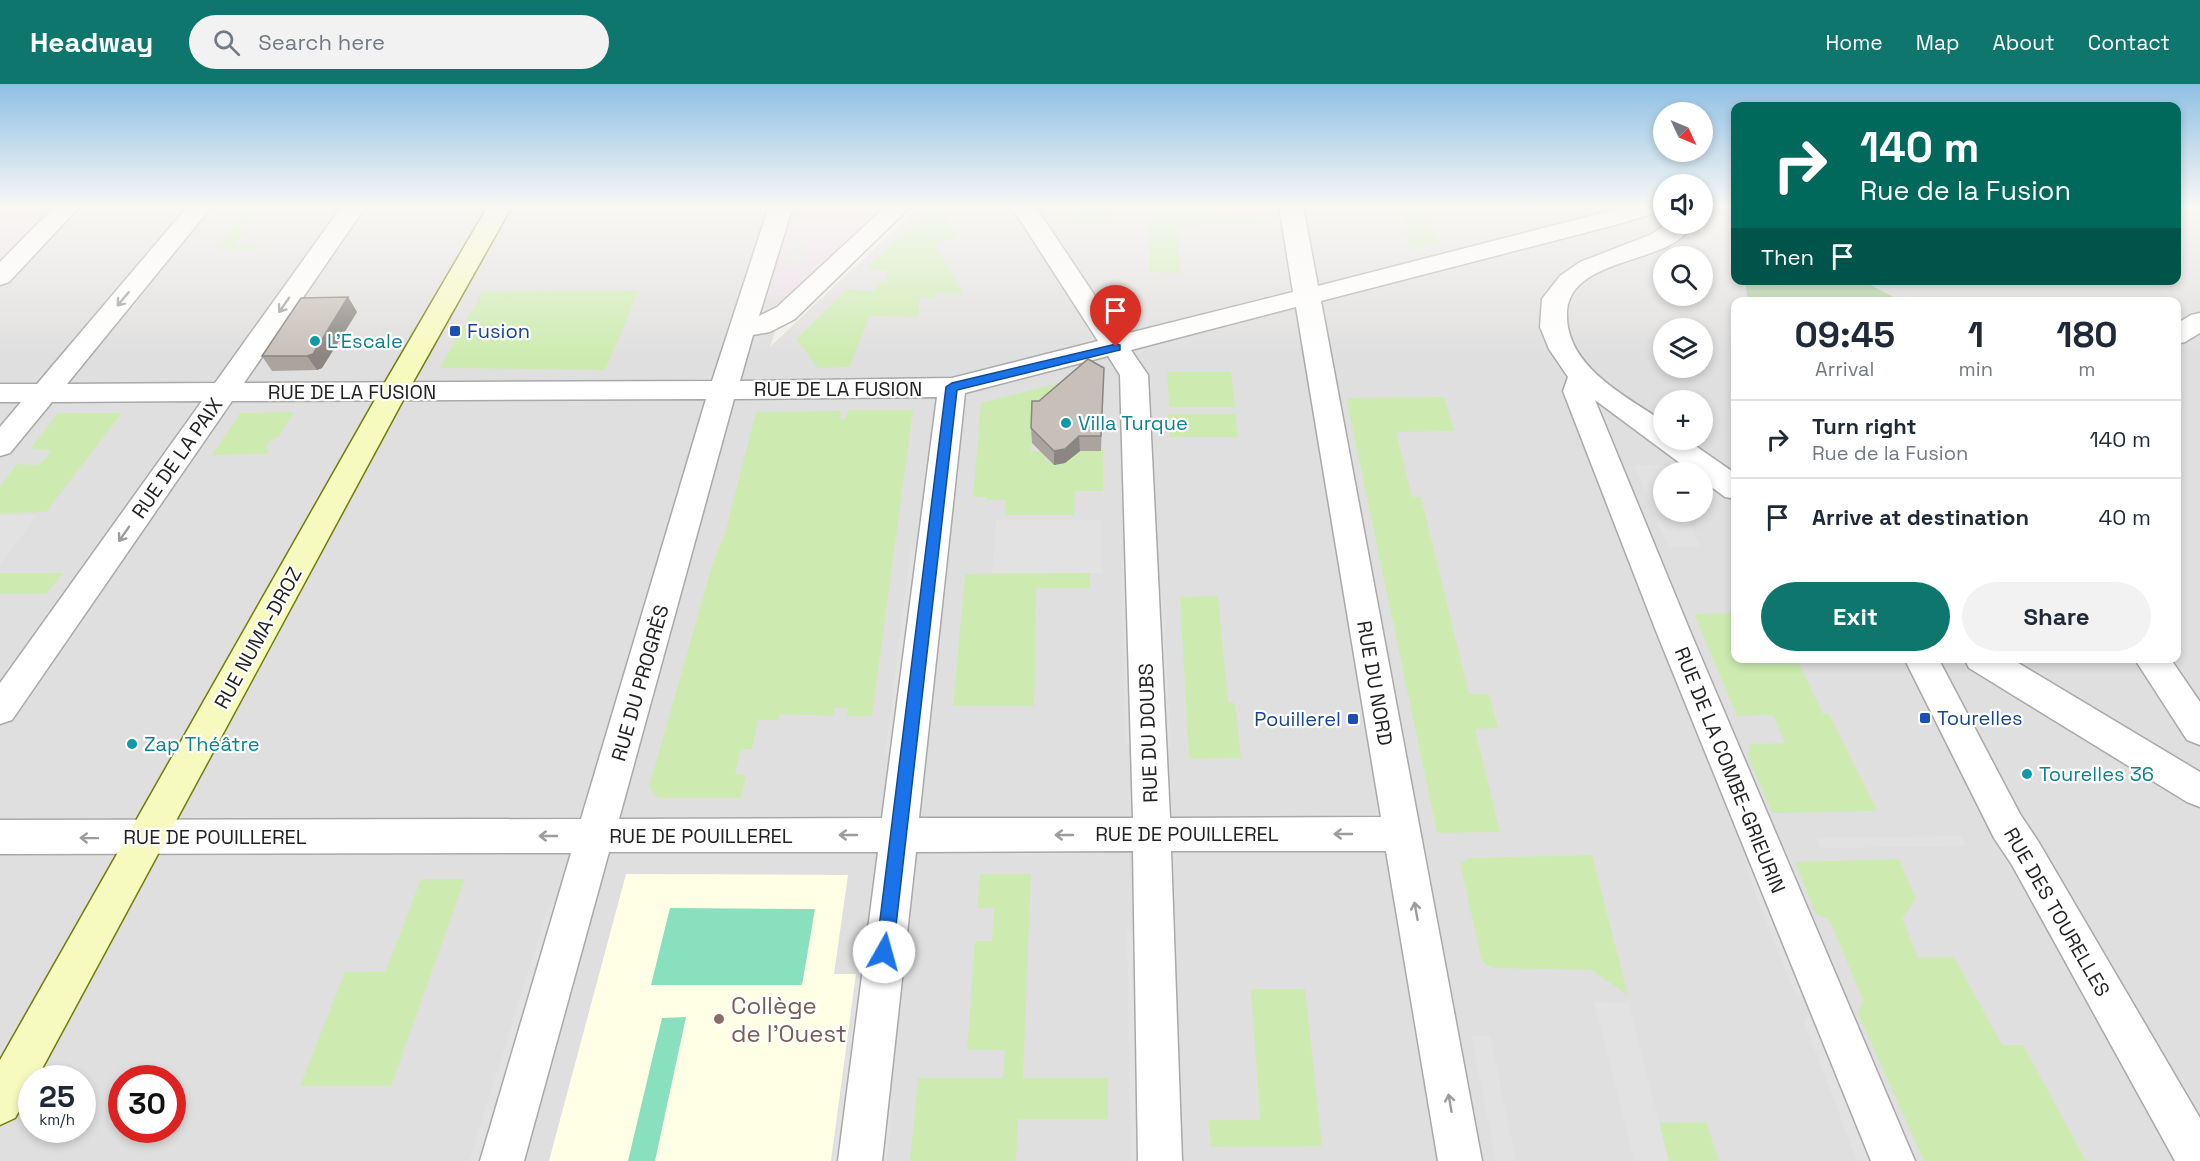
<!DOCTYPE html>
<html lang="en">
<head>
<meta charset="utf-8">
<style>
	body { margin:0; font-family:"Space Grotesk",sans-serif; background:#f2f2f3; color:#1f2937; height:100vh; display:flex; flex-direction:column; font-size:22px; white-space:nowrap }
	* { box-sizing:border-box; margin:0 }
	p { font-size:20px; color:#747a83 }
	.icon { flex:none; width:33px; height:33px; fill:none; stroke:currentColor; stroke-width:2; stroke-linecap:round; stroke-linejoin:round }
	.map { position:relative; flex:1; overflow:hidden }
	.details { position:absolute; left:1731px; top:213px; width:450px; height:366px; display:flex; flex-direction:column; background:#fff; border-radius:12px; box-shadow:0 3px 9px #0003 }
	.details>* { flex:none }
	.guide { position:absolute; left:1731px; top:18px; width:450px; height:183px; border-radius:12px; box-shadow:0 3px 9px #0003; background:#00695c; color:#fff; overflow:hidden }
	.needle { width:39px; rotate:134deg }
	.controls { position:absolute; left:1653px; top:18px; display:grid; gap:12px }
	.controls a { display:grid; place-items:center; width:60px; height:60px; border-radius:50%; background:#fff; box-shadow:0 3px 9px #0003; font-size:30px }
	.speed { position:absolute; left:18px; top:981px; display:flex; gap:12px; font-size:30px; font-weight:700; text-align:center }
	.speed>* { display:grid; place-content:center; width:78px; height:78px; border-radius:50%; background:#fff; box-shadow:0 3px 9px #0003; line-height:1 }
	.speed small { font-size:15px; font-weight:400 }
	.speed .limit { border:9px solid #d22; background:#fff; color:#111 }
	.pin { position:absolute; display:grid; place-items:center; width:51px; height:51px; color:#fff; margin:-62px -26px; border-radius:50% 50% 50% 0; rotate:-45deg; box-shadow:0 0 6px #0007 }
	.pin .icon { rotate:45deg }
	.me { position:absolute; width:66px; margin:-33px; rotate:7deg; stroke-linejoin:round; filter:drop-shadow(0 0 4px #0008) }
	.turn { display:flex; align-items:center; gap:21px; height:126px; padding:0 30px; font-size:27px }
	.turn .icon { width:78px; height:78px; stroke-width:2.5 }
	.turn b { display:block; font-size:42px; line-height:51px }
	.then { display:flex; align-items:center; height:57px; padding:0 30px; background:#0003; gap:12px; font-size:22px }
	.eta { display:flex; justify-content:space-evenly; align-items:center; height:102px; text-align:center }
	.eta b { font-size:36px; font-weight:600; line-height:42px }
	.primary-button { display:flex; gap:12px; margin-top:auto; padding:12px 30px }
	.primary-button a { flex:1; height:69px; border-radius:36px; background:#0f766e; color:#fff; font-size:24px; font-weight:600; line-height:69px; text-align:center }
	.primary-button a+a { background:#f2f2f3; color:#1f2937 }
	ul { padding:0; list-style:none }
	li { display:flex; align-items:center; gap:18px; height:78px; padding:0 30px; border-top:2px solid #e0e1e3 }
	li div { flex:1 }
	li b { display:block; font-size:22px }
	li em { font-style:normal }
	header { display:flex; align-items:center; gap:36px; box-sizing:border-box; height:84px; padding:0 30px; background:#0f766e; color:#fff }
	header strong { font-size:28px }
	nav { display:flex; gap:33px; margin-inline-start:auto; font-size:21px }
	.search { width:420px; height:54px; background:#f2f2f3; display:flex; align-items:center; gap:15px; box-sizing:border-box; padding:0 21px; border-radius:33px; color:#747a83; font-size:22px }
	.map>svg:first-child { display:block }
	.residential { fill:#e0dfdf; fill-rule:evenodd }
	.industrial { fill:#ebdbe8 }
	.education { fill:#ffffe5 }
	.grass { fill:#cdebb0 }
	.forest { fill:#add19e }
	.pitch { fill:#88e0be }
	.parking { fill:#e2e2e2 }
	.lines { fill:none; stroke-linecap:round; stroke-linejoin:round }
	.minor-casing { stroke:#a9a9a9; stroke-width:3 }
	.secondary-casing { stroke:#707d05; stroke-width:3 }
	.minor { fill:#fff; fill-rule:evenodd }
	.secondary { fill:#f7fabf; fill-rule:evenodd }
	.wall { fill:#aba49e }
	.shaded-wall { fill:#8b8681 }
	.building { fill:#c7bfb8; stroke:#8b8681; stroke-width:1.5 }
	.oneway { stroke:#9c9c9c }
	.route { fill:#1a73e8; stroke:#114b97; stroke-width:1.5 }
	.transit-dot { fill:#1a4fb4; stroke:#fff; stroke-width:2 }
	.culture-dot { fill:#0f9aa8; stroke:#fff; stroke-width:2 }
	.education-dot { fill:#8d6e63; stroke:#fff; stroke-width:2 }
	.labels { text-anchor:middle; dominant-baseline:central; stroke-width:4.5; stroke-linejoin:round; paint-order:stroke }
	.transit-label { font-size:20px; fill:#164399; stroke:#fff; text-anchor:start }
	.culture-label { font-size:20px; fill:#0d838f; stroke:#fff; text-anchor:start }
	.street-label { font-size:20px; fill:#222; stroke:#fff }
	.near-education-label { font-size:24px; fill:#785e54; stroke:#fff; text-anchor:start }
</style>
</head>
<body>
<header>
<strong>Headway</strong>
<div class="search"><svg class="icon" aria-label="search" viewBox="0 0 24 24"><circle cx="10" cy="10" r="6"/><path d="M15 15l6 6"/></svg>Search here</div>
<nav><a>Home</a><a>Map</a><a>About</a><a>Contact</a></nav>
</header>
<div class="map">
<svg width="2200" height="1077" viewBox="0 0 2200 1077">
	<rect width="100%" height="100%" fill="#f2efe9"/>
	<path class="residential" d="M 60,122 L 796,122 L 769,210 L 788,211 L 770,263 L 920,122 L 1663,122 L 1664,140 L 1702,140 L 1703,122 L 1735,122 L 1736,196 L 1745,197 L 1748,217 L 1736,218 L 1736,574 L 2176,574 L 2176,218 L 1901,217 L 1867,199 L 1838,197 L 2176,196 L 2177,122 L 2200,122 L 2200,1077 L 0,1077 L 0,184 ZM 1664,172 L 1702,172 L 1702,212 L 1664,212 ZM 1664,244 L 1702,244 L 1702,284 L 1664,284 ZM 1664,316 L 1702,316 L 1702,356 L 1664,356 ZM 1664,388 L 1702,388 L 1702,428 L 1664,428 ZM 32,994 L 82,994 L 82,1046 L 32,1046 ZM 122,994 L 172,994 L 172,1046 L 122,1046 Z"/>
	<path class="industrial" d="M 0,122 L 60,122 L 0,184 Z
		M 796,122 L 886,122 L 788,211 L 769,210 Z"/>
	<path class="education" d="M 626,790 L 848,791 L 834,890 L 856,890 L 831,1077 L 549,1077 Z"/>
	<path class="grass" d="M 249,122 L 263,122 L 233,161 L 259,161 L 255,166 L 222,165 L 224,163 L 216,163 Z
		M 932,122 L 940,122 L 958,153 L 934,159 L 964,210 L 936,209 L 934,214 L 920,213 L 918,233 L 869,232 L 850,283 L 818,284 L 796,255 L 845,208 L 845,205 L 874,207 L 878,198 L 886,198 L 888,187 L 867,184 Z
		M 1144,122 L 1208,122 L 1209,128 L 1264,128 L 1266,138 L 1177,141 L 1180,189 L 1150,188 L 1148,128 L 1144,128 Z
		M 1400,122 L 1433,122 L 1431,137 L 1440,158 L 1411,165 Z
		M 1056,123 L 1080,123 L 1080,126 L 1110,126 L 1111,139 L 1068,139 Z
		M 639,207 L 605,286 L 440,284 L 482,208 Z
		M 1167,288 L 1231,288 L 1235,323 L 1169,323 Z
		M 1083,293 L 1033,331 L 1031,367 L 1045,367 L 1045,376 L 1056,381 L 1068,378 L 1071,367 L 1101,364 L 1103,365 L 1103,407 L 1075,407 L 1074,431 L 1005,431 L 1006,416 L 986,416 L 987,413 L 973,413 L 981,319 Z
		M 1444,313 L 1454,347 L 1396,348 L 1412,413 L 1421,413 L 1469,610 L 1489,610 L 1498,644 L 1475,645 L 1500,748 L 1437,749 L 1346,314 Z
		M 848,326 L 913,326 L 872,632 L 847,632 L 848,624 L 835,624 L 833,632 L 780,630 L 779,636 L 758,636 L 752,665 L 741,665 L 735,690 L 746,691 L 741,714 L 658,714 L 649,703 L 712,482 L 725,449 L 756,328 L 841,327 L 840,335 L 846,335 Z
		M 294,328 L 278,353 L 271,356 L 266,364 L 269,367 L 268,370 L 212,371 L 240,329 Z
		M 58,329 L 122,329 L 46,428 L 0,430 L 0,402 L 17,380 L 39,381 L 52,366 L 30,365 Z
		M 1168,330 L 1235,330 L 1238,353 L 1170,353 Z
		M 0,489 L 63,489 L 46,510 L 0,510 Z
		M 1090,489 L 1090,504 L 1036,504 L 1034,622 L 953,622 L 965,490 Z
		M 1218,512 L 1228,618 L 1235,619 L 1241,674 L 1189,675 L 1180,513 Z
		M 1735,529 L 1736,574 L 1797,575 L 1823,630 L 1829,630 L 1877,727 L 1772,729 L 1748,672 L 1750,660 L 1785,659 L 1773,631 L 1737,632 L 1694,530 Z
		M 1592,771 L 1628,911 L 1591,886 L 1493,884 L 1482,878 L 1460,780 L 1469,774 Z
		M 1899,775 L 1916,815 L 1902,834 L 1918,874 L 1954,873 L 2002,961 L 2023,961 L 2086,1077 L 1924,1077 L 1858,930 L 1863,916 L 1829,835 L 1816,830 L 1795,778 Z
		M 980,790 L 1031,790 L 1023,994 L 1108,994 L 1108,1035 L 1018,1035 L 1016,1077 L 910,1077 L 918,994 L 1003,994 L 1005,966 L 967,966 L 975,857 L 992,857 L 994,824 L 977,824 Z
		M 421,795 L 465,795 L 391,1002 L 300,1002 L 345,888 L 385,888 Z
		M 1251,905 L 1305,905 L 1322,1062 L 1211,1063 L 1208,1036 L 1260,1036 Z
		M 1706,1038 L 1719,1077 L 1669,1077 L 1657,1039 Z"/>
	<path class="forest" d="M 1838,196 L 1867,199 L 1901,217 L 1748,217 L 1745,197 Z"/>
	<path class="pitch" d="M 670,824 L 815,825 L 802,901 L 651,901 Z
		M 686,933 L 655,1077 L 628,1077 L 662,934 Z"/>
	<path class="parking" d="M 883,122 L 892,122 L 800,207 L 793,204 Z
		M 797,144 L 813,144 L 802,183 L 784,184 Z
		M 1634,381 L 1663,381 L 1667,388 L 1664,388 L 1664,428 L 1684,428 L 1700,463 L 1668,463 Z
		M 37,431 L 0,482 L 0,432 Z
		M 996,436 L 1102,436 L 1102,489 L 992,489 Z
		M 911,464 L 921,464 L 896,671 L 885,671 Z
		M 1122,478 L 1132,478 L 1136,661 L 1125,661 Z
		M 1152,513 L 1163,513 L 1171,664 L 1159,664 Z
		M 1961,752 L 1966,762 L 1821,764 L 1816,754 Z
		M 1744,779 L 1754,779 L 1807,911 L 1795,911 Z
		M 549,822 L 563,822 L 486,1077 L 469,1077 Z
		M 1127,847 L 1140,847 L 1146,1077 L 1131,1077 Z
		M 862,851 L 874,851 L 846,1077 L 833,1077 Z
		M 1594,918 L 1629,919 L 1669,1077 L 1634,1077 Z
		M 1819,918 L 1883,1077 L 1857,1077 L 1804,938 Z
		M 1471,952 L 1490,952 L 1516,1077 L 1496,1077 Z
		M 880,1013 L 894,1013 L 887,1077 L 872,1077 Z"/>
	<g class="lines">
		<g class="minor-casing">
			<path id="minor" d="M 55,122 L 80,122 L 9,198 L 0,201 L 0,178 Z
				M 188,122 L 212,122 L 67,300 L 215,299 L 342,122 L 366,122 L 244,299 L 712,297 L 769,122 L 793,122 L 759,232 L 777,223 L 886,122 L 911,122 L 795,235 L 770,248 L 753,251 L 740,297 L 952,294 L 1098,257 L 1011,122 L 1035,122 L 1121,251 L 1293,208 L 1279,122 L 1303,122 L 1318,202 L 1629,122 L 1664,122 L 1660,127 L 1619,140 L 1321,217 L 1482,1077 L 1438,1077 L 1386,767 L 1171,767 L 1182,1077 L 1138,1077 L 1133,767 L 916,768 L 882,1077 L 838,1077 L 878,768 L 609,768 L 524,1077 L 480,1077 L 571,769 L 0,770 L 0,736 L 581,735 L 706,315 L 232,317 L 12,636 L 0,640 L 0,599 L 202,317 L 52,318 L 10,369 L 0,372 L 0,343 L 21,318 L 0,318 L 0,300 L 37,300 ZM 1296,223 L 1381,733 L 1170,734 L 1148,291 L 1131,266 ZM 1108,272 L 1120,291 L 1133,734 L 919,734 L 965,309 ZM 937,313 L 882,734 L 619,735 L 734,315 Z
				M 1667,140 L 1691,140 C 1678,180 1571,171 1567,227 C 1564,282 1625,311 1664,338 L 1664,356 L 1687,356 L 1736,390 L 1736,415 L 1725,413 L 1702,396 L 1702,388 L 1692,388 L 1595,316 L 1690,547 L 1915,1077 L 1871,1077 L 1656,547 L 1563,307 L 1568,293 L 1549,265 L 1540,243 L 1542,215 L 1560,192 L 1580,178 L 1650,151 Z
				M 2200,229 L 2200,249 L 2185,258 L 2176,260 L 2176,240 L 2191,231 Z
				M 1904,574 L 1938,574 L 2020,730 L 2038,757 L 2200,1034 L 2200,1077 L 2175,1077 L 2012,781 L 1994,754 Z
				M 1964,574 L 2010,574 L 2200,688 L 2200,723 L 2187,718 L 1969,584 Z
				M 2134,574 L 2170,574 L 2200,618 L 2200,661 L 2187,656 Z"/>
		</g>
		<g class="secondary-casing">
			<path id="secondary" d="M 488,122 L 512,122 L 408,307 L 37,994 L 32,994 L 32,1005 L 15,1034 L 0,1041 L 0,976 L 380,307 Z"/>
		</g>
		<use href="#minor" class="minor"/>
		<use href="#secondary" class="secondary"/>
	</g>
	<path class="wall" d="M 348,213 L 357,228 L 322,284 L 317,286 L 272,287 L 262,272 Z
		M 1104,284 L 1101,367 L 1080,367 L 1065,379 L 1054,381 L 1032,359 L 1031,344 L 1039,317 Z"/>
	<path class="shaded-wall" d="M 348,213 L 357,228 L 322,284 L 317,286 L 307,272 Z
		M 1079,352 L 1080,367 L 1065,379 L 1054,381 L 1054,367 Z"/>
	<path class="building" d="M 348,213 L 313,270 L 307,272 L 262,272 L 301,214 Z
		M 1088,275 L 1104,284 L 1101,352 L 1079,352 L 1065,365 L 1054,367 L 1031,344 L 1032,317 L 1039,317 Z"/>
	<defs><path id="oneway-shaft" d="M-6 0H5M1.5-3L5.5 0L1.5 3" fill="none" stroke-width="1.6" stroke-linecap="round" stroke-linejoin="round" transform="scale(1.5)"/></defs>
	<g class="oneway">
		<use href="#oneway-shaft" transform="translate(123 215) rotate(130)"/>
		<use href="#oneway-shaft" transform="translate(284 221) rotate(125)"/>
		<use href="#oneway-shaft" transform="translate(124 450) rotate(125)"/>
		<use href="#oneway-shaft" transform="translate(1343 750) rotate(180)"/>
		<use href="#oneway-shaft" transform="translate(848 751) rotate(180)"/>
		<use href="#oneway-shaft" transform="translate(1064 751) rotate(180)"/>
		<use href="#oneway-shaft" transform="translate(548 752) rotate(180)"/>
		<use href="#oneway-shaft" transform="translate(89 754) rotate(-179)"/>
		<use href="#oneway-shaft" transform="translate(1416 827) rotate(-100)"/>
		<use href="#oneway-shaft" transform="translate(1450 1019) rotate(-100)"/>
	</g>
	<linearGradient id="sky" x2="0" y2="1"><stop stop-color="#8fc0e4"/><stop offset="0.45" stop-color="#f9f8f5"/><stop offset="1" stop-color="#f9f8f5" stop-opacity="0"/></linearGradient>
	<rect width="2200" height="272" fill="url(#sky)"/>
	<path class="route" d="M 1116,260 L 1120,261 L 1120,266 L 957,306 L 893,868 L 890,873 L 884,876 L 878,873 L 876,868 L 946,303 L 952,299 Z"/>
	<g class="transit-dot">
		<rect x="449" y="241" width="12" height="12" rx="3"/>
		<rect x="1919" y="628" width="12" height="12" rx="3"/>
		<rect x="1347" y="629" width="12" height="12" rx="3"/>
	</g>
	<g class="culture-dot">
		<circle cx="315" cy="257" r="6"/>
		<circle cx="1066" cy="339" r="6"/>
		<circle cx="132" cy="660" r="6"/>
		<circle cx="2027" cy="690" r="6"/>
	</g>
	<circle class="education-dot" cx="719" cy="935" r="6"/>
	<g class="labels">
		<g class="transit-label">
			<text x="467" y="247">Fusion</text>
			<text x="1937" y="634">Tourelles</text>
			<text x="1341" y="635" text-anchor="end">Pouillerel</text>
		</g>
		<g class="culture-label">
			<text x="327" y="257">L'Escale</text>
			<text x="1078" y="339">Villa Turque</text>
			<text x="144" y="660">Zap Théâtre</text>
			<text x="2039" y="690">Tourelles 36</text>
		</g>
		<g class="street-label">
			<text x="838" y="305">RUE DE LA FUSION</text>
			<text x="352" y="308">RUE DE LA FUSION</text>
			<text transform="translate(177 374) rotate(-55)">RUE DE LA PAIX</text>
			<text transform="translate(258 554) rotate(-61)">RUE NUMA-DROZ</text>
			<text transform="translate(640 599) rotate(-74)">RUE DU PROGRÈS</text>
			<text transform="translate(1375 599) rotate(80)">RUE DU NORD</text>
			<text transform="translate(1148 649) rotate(-92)">RUE DU DOUBS</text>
			<text transform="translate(1730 686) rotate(68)">RUE DE LA COMBE-GRIEURIN</text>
			<text x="1187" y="750">RUE DE POUILLEREL</text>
			<text x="701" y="752">RUE DE POUILLEREL</text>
			<text x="215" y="753">RUE DE POUILLEREL</text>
			<text transform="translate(2057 828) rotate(60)">RUE DES TOURELLES</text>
		</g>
		<g class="near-education-label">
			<text x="731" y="921">Collège<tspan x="731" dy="28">de l'Ouest</tspan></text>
		</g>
	</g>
</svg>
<div class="controls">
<a><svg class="needle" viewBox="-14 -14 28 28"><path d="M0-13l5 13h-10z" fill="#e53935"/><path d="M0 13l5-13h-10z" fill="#747a83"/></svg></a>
<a><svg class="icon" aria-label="sound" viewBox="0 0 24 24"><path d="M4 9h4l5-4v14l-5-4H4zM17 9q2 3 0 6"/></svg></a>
<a><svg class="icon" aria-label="search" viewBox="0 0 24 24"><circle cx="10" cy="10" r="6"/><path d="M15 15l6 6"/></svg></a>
<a><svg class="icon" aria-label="layers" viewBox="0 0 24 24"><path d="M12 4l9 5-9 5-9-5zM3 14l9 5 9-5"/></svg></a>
<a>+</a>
<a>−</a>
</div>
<div class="speed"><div>25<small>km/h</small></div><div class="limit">30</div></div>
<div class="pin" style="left:1116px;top:263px;background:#d93025"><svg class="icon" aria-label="arrive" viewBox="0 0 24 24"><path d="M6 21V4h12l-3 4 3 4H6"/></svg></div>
<svg class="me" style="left:884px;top:868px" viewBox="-20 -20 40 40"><circle r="19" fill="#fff"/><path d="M0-13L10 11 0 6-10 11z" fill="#1a73e8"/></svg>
<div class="guide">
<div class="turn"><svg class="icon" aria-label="right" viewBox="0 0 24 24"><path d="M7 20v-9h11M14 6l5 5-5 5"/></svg><div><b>140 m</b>Rue de la Fusion</div></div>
<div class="then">Then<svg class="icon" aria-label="arrive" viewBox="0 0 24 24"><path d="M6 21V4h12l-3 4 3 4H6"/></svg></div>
</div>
<section class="details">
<div class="eta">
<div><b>09:45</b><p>Arrival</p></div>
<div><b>1</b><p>min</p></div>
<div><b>180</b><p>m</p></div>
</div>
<ul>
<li><svg class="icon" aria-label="right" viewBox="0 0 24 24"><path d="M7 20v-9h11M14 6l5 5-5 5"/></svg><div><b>Turn right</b><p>Rue de la Fusion</p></div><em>140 m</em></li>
<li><svg class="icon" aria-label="arrive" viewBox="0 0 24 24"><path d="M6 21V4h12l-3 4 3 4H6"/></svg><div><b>Arrive at destination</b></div><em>40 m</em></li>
</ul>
<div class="primary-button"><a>Exit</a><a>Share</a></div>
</section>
</div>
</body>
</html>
